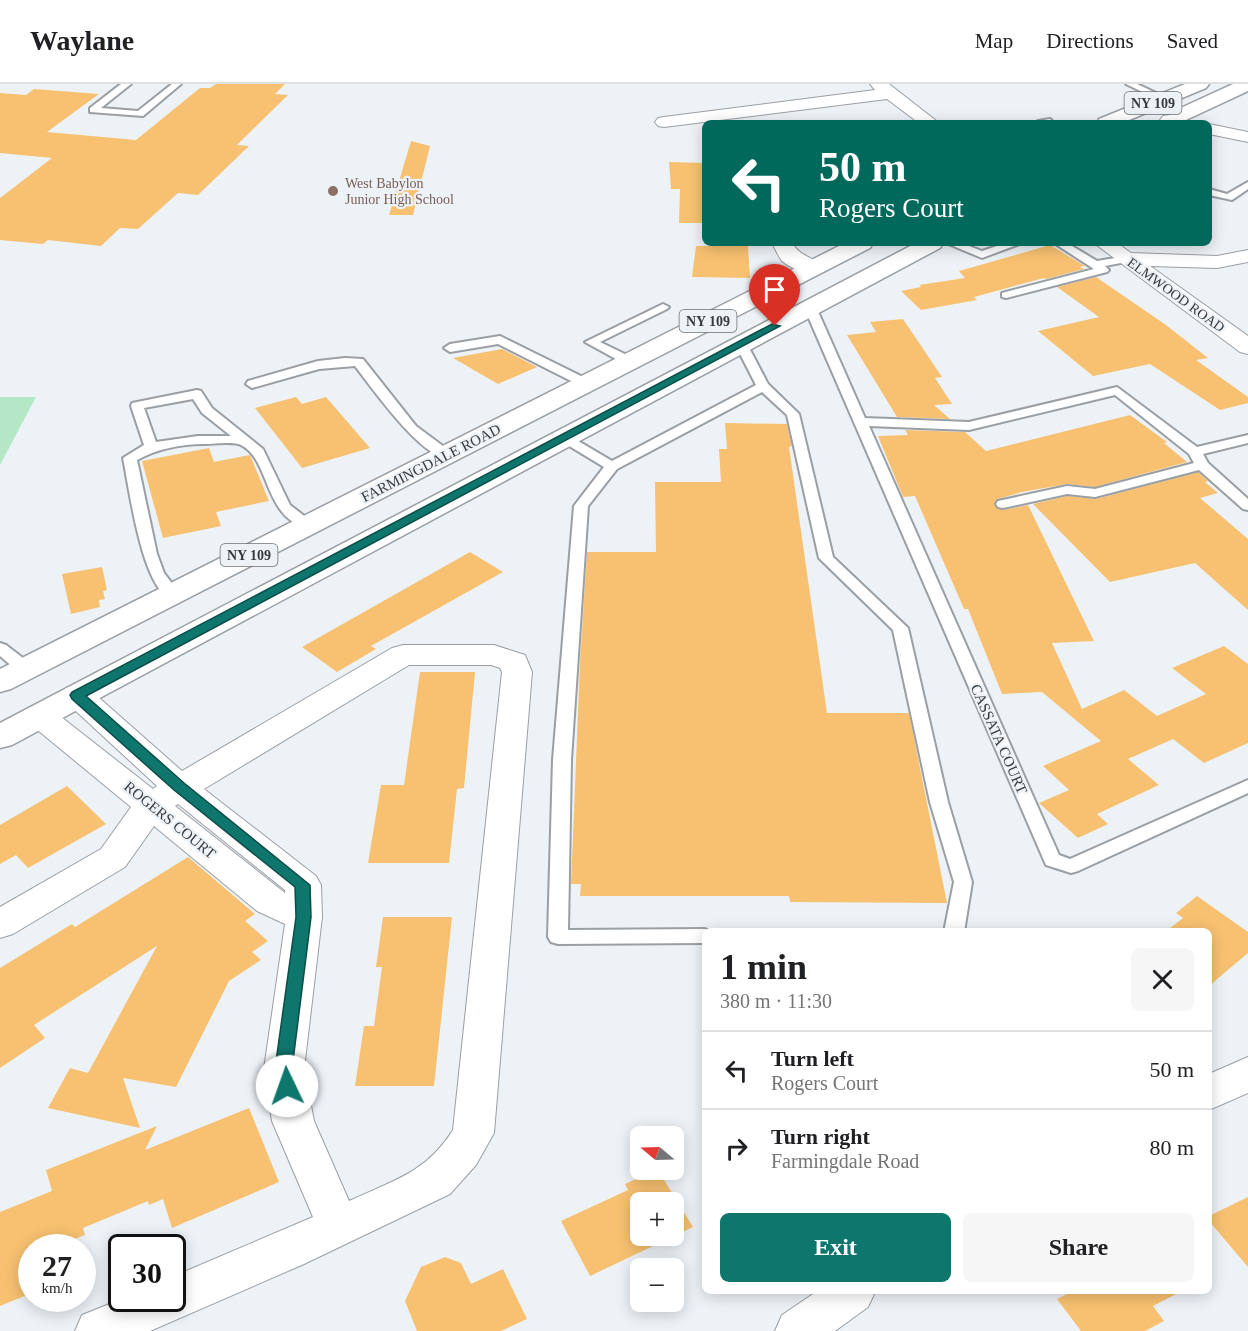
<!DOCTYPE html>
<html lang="en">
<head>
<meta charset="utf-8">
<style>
	body { margin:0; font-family:"Times New Roman",serif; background:#f6f6f6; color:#202124; height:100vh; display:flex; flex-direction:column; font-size:22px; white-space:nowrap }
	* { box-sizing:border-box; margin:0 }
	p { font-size:20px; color:#757577 }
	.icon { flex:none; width:33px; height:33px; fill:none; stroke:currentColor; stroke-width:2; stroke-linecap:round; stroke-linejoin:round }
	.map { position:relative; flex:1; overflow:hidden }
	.panel { position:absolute; left:702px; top:844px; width:510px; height:366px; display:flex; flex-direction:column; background:#fff; border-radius:9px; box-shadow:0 3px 15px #0003 }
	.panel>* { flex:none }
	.hud { position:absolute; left:702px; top:36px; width:510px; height:126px; border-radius:9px; box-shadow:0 3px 15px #0003; background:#00695c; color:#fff; overflow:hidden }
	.needle { width:39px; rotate:289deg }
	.fabs { position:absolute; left:630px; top:1042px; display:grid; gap:12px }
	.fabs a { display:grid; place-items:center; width:54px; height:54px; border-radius:9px; background:#fff; box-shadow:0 3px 15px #0003; font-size:30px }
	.speed { position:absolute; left:18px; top:1150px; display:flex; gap:12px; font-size:30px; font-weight:700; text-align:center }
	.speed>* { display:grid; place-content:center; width:78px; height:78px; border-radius:50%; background:#fff; box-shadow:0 3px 15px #0003; line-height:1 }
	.speed small { font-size:15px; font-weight:400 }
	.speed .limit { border:3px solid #111; border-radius:9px; background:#fff; color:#111 }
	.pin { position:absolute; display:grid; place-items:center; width:51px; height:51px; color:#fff; margin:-62px -26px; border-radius:50% 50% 50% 0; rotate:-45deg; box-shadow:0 0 6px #0007 }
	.pin .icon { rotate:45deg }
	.me { position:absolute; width:66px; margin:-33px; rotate:357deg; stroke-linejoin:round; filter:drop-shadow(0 0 4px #0008) }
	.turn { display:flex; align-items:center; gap:21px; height:126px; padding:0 18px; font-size:27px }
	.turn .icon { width:78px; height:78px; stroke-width:2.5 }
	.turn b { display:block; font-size:42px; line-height:51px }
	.round { display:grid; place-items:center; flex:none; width:63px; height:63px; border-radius:9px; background:#f6f6f6 }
	.overview { display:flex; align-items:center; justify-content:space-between; height:102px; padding:0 18px }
	h1 { font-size:36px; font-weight:700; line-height:45px }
	.primary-button { display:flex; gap:12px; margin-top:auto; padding:12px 18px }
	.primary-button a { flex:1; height:69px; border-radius:9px; background:#0f766e; color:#fff; font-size:24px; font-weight:700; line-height:69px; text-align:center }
	.primary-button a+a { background:#f6f6f6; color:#202124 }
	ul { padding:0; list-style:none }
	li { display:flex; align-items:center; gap:18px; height:78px; padding:0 18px; border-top:2px solid #e0e0e0 }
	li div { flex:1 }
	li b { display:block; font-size:22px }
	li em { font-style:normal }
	header { display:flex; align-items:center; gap:36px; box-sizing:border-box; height:84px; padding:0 30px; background:#fff; border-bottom:2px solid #e0e0e0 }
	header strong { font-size:28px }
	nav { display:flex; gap:33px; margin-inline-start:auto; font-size:21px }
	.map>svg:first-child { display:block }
	.green { fill:#b3e7c5 }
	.building { fill:#f7c171; fill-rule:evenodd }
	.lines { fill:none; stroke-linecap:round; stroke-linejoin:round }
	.service-casing { stroke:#9a9fa4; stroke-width:4 }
	.minor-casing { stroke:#9a9fa4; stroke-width:2 }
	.primary-casing { stroke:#9a9fa4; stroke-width:3 }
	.service { fill:#fff; fill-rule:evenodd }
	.minor { fill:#fff; fill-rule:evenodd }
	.primary { fill:#fff; fill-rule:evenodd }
	.route { fill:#0f766e; stroke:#0a4d48; stroke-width:1.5 }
	.education-dot { fill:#8d6e63; stroke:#edf2f7; stroke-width:2 }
	.labels { text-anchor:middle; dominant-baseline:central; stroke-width:4.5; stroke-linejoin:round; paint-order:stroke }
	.shield { fill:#edf2f7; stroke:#6e7274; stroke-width:1.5 }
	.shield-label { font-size:14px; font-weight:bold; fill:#383b3c }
	.far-education-label { font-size:14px; fill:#785e54; stroke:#edf2f7; text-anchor:start }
	.far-street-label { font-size:14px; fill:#383b3c; stroke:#edf2f7 }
	.street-label { font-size:15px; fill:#383b3c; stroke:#edf2f7 }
</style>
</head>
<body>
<header>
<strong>Waylane</strong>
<nav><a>Map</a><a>Directions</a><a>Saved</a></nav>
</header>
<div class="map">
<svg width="1248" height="1247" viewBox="0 0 1248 1247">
	<rect width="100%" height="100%" fill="#edf2f7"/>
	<path class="green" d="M 0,313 L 36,313 L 0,381 Z"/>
	<path class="building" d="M 216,0 L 285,0 L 275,10 L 288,11 L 237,61 L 249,62 L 198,111 L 178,109 L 138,145 L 120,144 L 101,162 L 48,156 L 43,160 L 0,156 L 0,114 L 52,74 L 0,69 L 0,9 L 26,11 L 34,5 L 99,10 L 47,48 L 136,56 L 200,4 L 210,4 Z
		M 411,57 L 430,62 L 413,131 L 389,131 Z
		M 669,78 L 705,79 L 704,139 L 679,139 L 680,105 L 671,105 Z
		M 1050,161 L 1085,182 L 1080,183 L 1084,185 L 1046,195 L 1044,194 L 974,213 L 977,216 L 921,226 L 901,207 L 921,203 L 919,201 L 965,194 L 959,187 Z
		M 696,162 L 748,162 L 750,194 L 692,193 Z
		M 1096,193 L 1166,241 L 1208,274 L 1196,276 L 1248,313 L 1248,319 L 1220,326 L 1150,280 L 1093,292 L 1038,247 L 1099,233 L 1057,203 Z
		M 903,235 L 942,293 L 935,294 L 952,320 L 934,321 L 950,335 L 897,333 L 847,251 L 876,248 L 870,238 Z
		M 502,265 L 537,283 L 498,300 L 453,274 Z
		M 296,313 L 302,320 L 326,313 L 370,364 L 302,384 L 255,324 Z
		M 1130,331 L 1167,358 L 1164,359 L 1187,378 L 1095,403 L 1067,400 L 1022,408 L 998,415 L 994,421 L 1003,426 L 1028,421 L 1094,557 L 1052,559 L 1082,625 L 1124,606 L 1157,632 L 1206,610 L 1172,584 L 1224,562 L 1248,580 L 1248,659 L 1204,679 L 1173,655 L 1128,675 L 1159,701 L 1097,730 L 1108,740 L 1078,754 L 1039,719 L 1069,706 L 1043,682 L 1101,657 L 1042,608 L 1002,610 L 968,525 L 964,525 L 915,412 L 903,413 L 878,352 L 908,351 L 905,346 L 965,348 L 986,367 Z
		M 725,339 L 787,340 L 792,362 L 789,363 L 827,629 L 909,629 L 947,819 L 790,818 L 789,812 L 580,812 L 581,800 L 571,800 L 580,579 L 587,468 L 656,468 L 655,398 L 721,398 L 719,365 L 727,365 Z
		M 209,364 L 214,378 L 250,371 L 269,417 L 216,428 L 221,442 L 163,454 L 142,377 Z
		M 1198,388 L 1208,397 L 1205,398 L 1218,409 L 1200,414 L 1248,455 L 1248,526 L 1195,479 L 1110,498 L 1033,420 L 1067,412 L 1096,415 Z
		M 470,468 L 503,488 L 371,562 L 376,565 L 337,588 L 302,563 Z
		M 102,483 L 107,506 L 103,507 L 105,515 L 99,516 L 100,523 L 71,530 L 62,490 Z
		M 420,588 L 475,588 L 464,704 L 457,705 L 449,779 L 368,779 L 381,701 L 404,701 Z
		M 67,702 L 106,740 L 28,784 L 16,771 L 0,780 L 0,741 Z
		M 188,773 L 255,830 L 245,837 L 268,857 L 252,868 L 261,876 L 229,897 L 176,1003 L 123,994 L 140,1044 L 48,1024 L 70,984 L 88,989 L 157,862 L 34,941 L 45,954 L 0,984 L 0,884 L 72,840 L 75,843 Z
		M 1197,812 L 1248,848 L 1248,869 L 1209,902 L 1209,848 L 1165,848 L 1183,834 L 1176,829 Z
		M 383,833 L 452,833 L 434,1002 L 355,1002 L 364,942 L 374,942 L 382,883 L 376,883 Z
		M 249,1024 L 279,1098 L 172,1144 L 163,1115 L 149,1121 L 148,1117 L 83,1144 L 85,1151 L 72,1156 L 74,1164 L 32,1164 L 32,1209 L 0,1222 L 0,1128 L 52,1107 L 46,1086 L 157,1042 L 145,1066 Z
		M 656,1086 L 658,1086 L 693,1143 L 590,1192 L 561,1137 L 628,1106 L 625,1100 ZM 640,1119 L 674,1119 L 674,1152 L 640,1152 Z
		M 1248,1113 L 1248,1183 L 1209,1137 L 1209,1132 Z
		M 445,1173 L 461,1179 L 471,1200 L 503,1185 L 527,1235 L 501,1247 L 417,1247 L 405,1217 L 421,1183 Z
		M 1071,1208 L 1180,1208 L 1153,1222 L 1164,1237 L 1145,1247 L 1081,1247 L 1057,1215 Z"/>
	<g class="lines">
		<g class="service-casing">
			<path id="service" d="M 121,0 L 131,0 L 101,24 L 138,27 L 172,0 L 181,0 L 143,32 L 90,28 L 90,24 Z
				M 1126,0 L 1137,0 L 1169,15 L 1161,17 Z
				M 1050,35 L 1054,39 L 1036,39 L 1038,37 Z
				M 1248,98 L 1248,105 L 1232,116 L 1209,111 L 1209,105 L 1227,110 Z
				M 946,159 L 961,159 L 982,167 L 1006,159 L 1022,159 L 982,174 Z
				M 1054,159 L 1067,159 L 1097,177 L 1127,172 L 1133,175 L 1131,177 L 1105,182 L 1109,186 L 1107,188 L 1006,214 L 1002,213 L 1002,209 L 1094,185 Z
				M 663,220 L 669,223 L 667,225 L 600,258 L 633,274 L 633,280 L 625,280 L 585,258 Z
				M 810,220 L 816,223 L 865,334 L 969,338 L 1117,303 L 1197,363 L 1248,351 L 1248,359 L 1203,370 L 1208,379 L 1248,415 L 1248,426 L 1243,425 L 1199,386 L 1095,413 L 1067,410 L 1003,424 L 998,423 L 996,420 L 998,417 L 1067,402 L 1095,405 L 1194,379 L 1189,370 L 1115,311 L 969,346 L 869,342 L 1059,771 L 1070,775 L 1248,696 L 1248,709 L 1078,787 L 1071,789 L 1046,781 L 804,223 Z
				M 500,252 L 589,296 L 591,299 L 589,302 L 581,302 L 498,260 L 450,268 L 444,264 L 450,260 Z
				M 741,256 L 747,260 L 768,300 L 799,330 L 833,473 L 908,544 L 948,718 L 972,798 L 964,848 L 944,848 L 954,798 L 930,718 L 893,546 L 819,474 L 787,331 L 762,308 L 617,385 L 588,422 L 571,676 L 568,846 L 705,845 L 712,848 L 705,848 L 705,859 L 558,860 L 551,858 L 548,853 L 553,676 L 574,422 L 604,383 L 556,354 L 563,350 L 568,351 L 612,377 L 756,301 L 735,260 Z
				M 345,274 L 363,275 L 416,342 L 451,368 L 453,371 L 451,374 C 425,380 370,301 355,282 L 319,285 L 252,304 L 246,300 L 248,297 L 318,277 Z
				M 197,306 L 201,307 L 212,324 L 263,365 L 290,421 L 316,441 L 309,445 C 263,434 271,376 241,361 C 233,357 214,360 204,360 C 181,360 157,365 137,376 L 157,470 L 164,489 L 180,510 L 172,515 C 142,507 129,402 123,374 L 144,361 L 131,322 L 132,319 ZM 193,315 L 202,329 L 231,352 L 198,352 L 156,358 L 144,324 Z
				M 0,559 L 6,561 L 32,581 L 34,585 L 32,589 L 20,589 L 0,572 Z"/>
		</g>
		<g class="minor-casing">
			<path id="minor" d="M 870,0 L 889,0 L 939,39 L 919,39 L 887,15 L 664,43 L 658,42 L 655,38 L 658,34 L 664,33 L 875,6 Z
				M 1169,31 L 1185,35 L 1188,39 L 1162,39 L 1160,36 L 1163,32 Z
				M 1209,40 L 1248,48 L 1248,58 L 1209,50 Z
				M 772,159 L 792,159 C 801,174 814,172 823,184 L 820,189 C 808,191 791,185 782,177 C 778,172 775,164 772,159 Z
				M 1094,159 L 1117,159 L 1131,169 L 1217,172 L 1248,166 L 1248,178 L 1217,184 L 1150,182 L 1248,252 L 1248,270 L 1240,268 Z
				M 403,561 L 494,561 L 525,571 L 532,588 L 494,1049 L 476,1081 L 450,1110 L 304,1180 L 150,1247 L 75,1247 L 82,1231 L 122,1215 L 172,1215 L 172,1193 L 313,1133 L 272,1037 L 264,985 L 285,840 L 257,827 L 154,742 L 125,783 L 13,850 L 0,854 L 0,823 L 101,765 L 131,723 L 29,639 L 24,632 L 29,625 L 40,622 L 51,625 L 153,705 L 157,702 L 66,618 L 61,611 L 66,604 L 77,601 L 88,604 L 182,687 L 392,564 ZM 409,581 L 491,581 L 500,584 L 502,588 L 453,1046 C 426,1089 392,1097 349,1117 L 314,1037 L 304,985 L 322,833 L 321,801 L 316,792 L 204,705 ZM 178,720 L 285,806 L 285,809 L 175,722 Z
				M 1248,973 L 1248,1009 L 1209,1026 L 1209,990 Z
				M 816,1208 L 875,1208 L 868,1223 L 835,1247 L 775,1247 L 782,1231 Z"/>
		</g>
		<g class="primary-casing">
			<path id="primary" d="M 1185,0 L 1209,0 L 1206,4 L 1122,39 L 1097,39 L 1099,35 Z
				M 1233,0 L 1248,0 L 1248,7 L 1186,36 L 1172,36 L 1170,32 L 1172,28 Z
				M 845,159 L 873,159 L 870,164 L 11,605 L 0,608 L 0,585 Z
				M 916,159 L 943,159 L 940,164 L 12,661 L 0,664 L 0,639 Z"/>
		</g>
		<use href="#service" class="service"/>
		<use href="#minor" class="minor"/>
		<use href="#primary" class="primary"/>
	</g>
	<path class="route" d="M 772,240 L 780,242 L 86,612 L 184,699 L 310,801 L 311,833 L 292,985 L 295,1002 L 293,1007 L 287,1009 L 280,1007 L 275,985 L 296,833 L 295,803 L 174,706 L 72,615 L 70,611 L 72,608 Z"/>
	<circle class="education-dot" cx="333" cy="107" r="6"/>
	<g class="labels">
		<g class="shield">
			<rect x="1124.5" y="8" width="57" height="22" rx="4.5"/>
			<rect x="679.5" y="226" width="57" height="22" rx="4.5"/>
			<rect x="220.5" y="460" width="57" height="22" rx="4.5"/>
		</g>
		<g class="shield-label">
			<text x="1153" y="19">NY 109</text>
			<text x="708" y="237">NY 109</text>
			<text x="249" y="471">NY 109</text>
		</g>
		<g class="far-education-label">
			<text x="345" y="99">West Babylon<tspan x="345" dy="16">Junior High School</tspan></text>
		</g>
		<g class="far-street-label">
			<text transform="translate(1176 211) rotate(36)">ELMWOOD ROAD</text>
		</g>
		<g class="street-label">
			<text transform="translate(431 379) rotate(-27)">FARMINGDALE ROAD</text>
			<text transform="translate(999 655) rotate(66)">CASSATA COURT</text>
			<text transform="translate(170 736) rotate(39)">ROGERS COURT</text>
		</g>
	</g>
</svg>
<div class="fabs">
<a><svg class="needle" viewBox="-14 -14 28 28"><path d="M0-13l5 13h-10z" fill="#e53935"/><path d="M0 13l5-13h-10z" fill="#757577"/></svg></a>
<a>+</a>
<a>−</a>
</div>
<div class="speed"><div>27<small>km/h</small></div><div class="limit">30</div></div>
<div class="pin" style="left:775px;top:242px;background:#d93025"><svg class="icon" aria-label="arrive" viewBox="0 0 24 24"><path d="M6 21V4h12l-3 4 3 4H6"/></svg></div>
<svg class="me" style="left:287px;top:1002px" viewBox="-20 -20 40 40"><circle r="19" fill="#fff"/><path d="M0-13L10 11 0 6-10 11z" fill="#0f766e"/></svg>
<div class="hud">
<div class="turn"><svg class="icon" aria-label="left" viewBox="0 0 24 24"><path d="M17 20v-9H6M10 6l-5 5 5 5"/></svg><div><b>50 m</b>Rogers Court</div></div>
</div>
<section class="panel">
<div class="overview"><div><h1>1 min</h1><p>380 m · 11:30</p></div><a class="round"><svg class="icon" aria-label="close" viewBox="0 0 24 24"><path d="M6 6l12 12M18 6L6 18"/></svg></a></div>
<ul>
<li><svg class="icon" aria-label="left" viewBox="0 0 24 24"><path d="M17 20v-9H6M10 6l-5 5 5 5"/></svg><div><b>Turn left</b><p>Rogers Court</p></div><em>50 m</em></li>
<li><svg class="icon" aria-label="right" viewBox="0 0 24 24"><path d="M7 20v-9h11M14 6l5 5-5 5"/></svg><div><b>Turn right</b><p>Farmingdale Road</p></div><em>80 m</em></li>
</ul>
<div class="primary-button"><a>Exit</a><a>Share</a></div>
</section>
</div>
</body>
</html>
